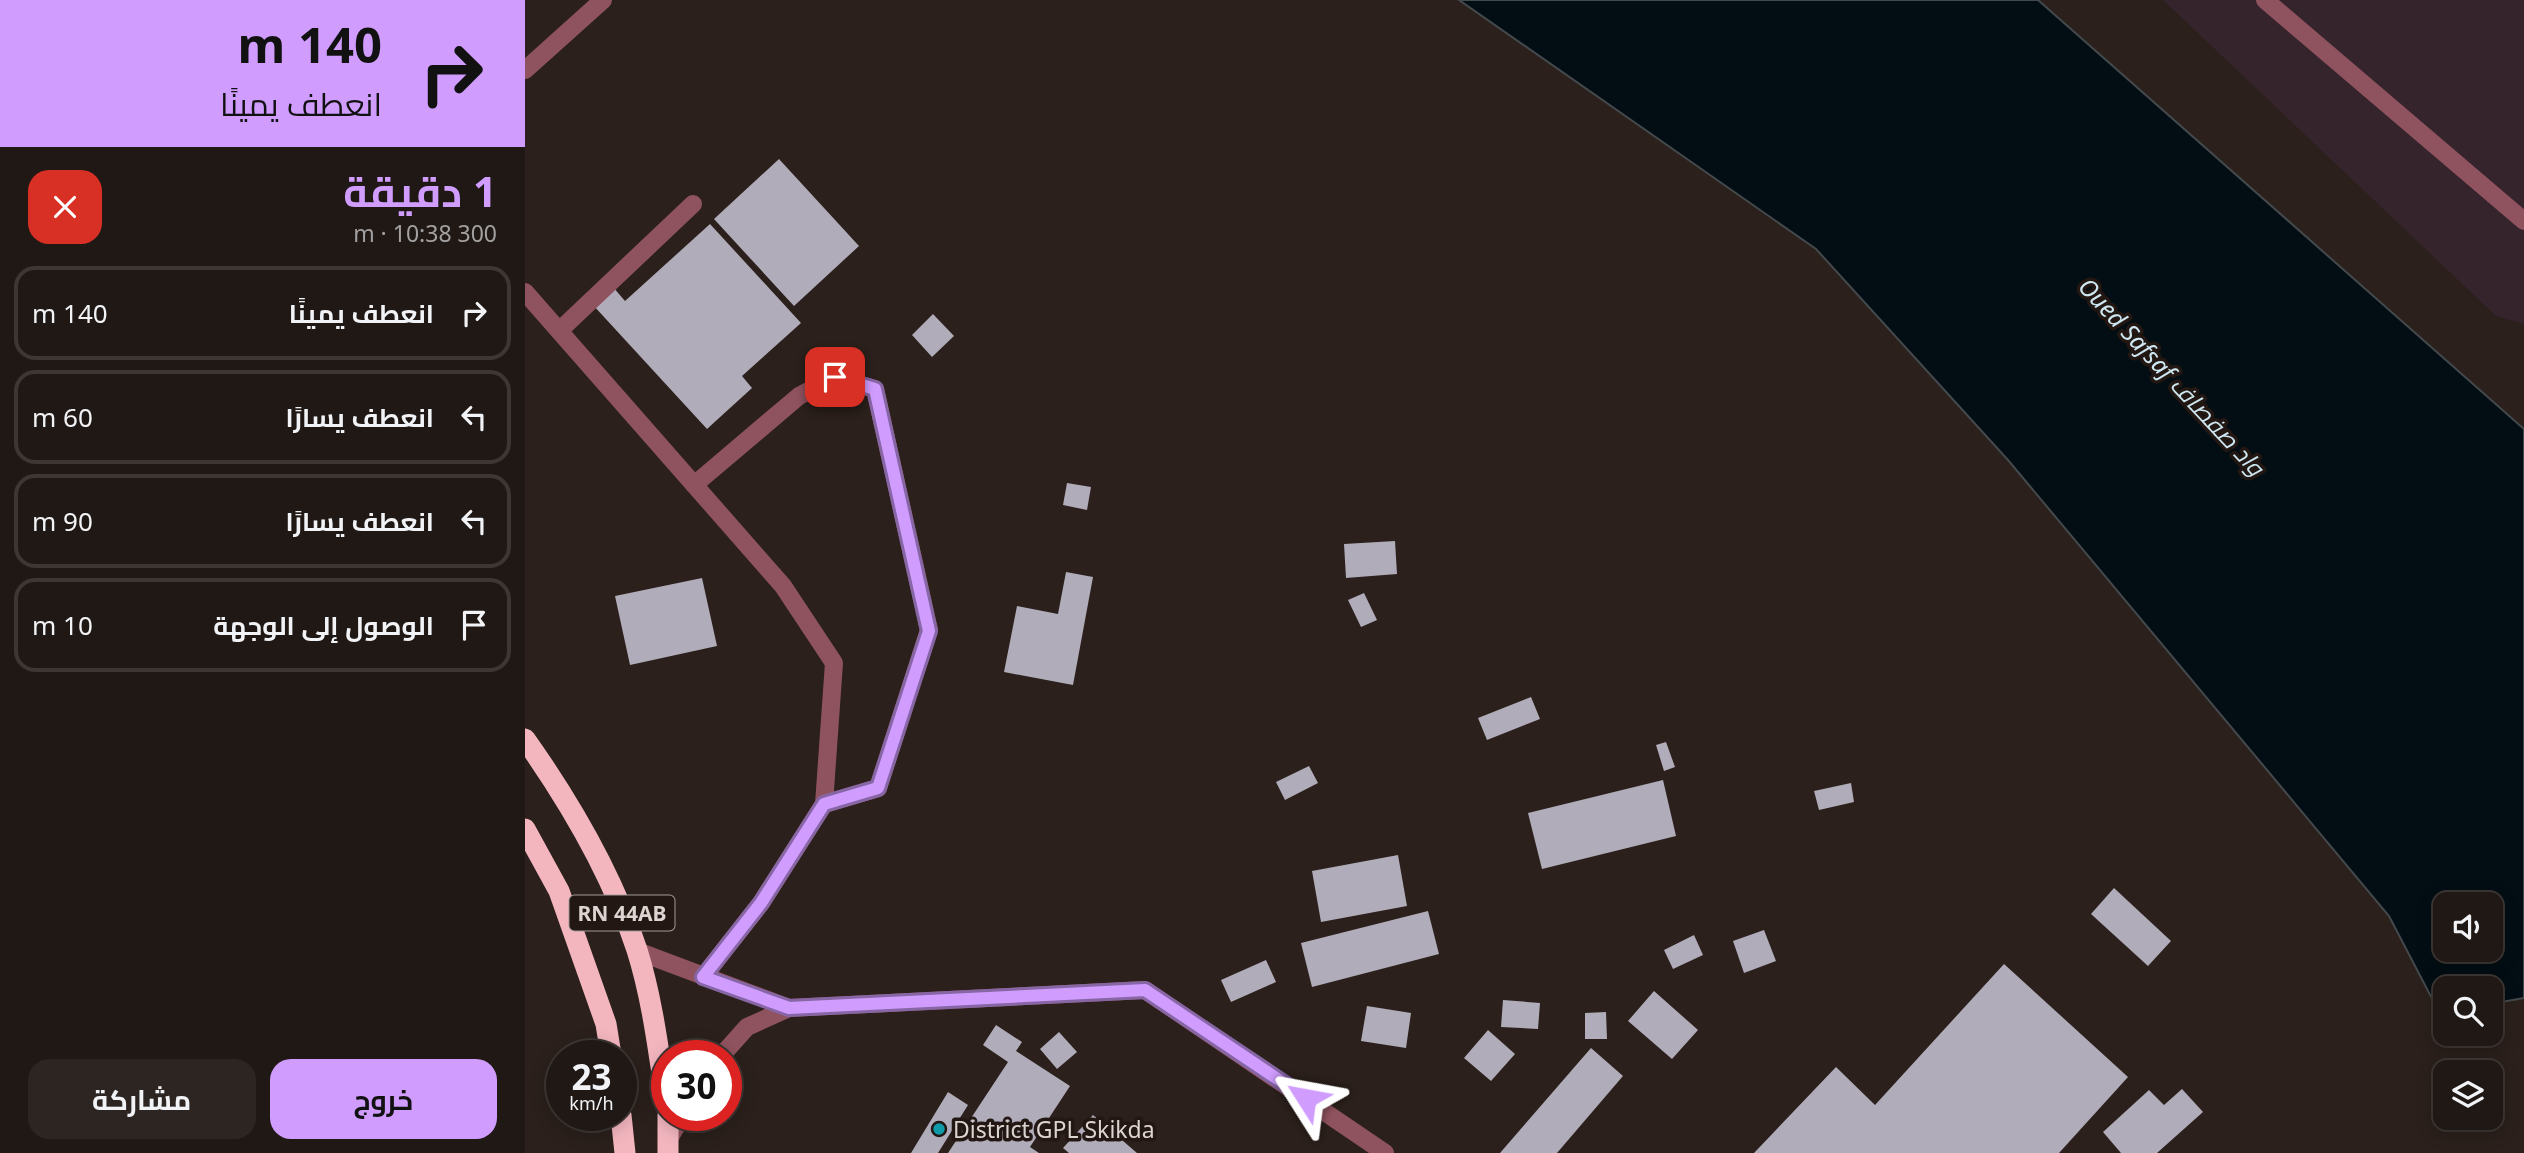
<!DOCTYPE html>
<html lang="ar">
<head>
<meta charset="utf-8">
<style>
	body { margin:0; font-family:"Noto Sans",Cairo,sans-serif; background:#2d2522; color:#f1f3f6; direction:rtl; height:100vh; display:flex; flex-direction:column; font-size:26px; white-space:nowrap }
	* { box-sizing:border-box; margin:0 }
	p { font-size:23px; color:#a2a0a0 }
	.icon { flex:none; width:38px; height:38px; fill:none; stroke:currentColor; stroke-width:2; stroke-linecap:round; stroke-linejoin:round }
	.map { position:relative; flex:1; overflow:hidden; direction:ltr }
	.panel { display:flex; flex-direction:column; background:#201814; width:525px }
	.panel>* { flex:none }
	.hud { background:#d09dff; color:#111; overflow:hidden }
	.fabs { position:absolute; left:1908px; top:892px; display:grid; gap:14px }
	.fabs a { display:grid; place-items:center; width:70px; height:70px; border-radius:14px; background:#201814; box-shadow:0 4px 18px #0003,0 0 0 2px #3d3734; font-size:35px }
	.speed { position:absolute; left:21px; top:1040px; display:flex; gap:14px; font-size:35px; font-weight:700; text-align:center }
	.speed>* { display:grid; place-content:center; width:91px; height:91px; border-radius:50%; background:#201814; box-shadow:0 4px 18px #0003,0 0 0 2px #3d3734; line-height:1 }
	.speed small { font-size:18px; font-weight:400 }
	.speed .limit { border:10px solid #d22; background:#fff; color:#111 }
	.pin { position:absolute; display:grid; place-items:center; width:60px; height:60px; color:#fff; margin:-30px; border-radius:14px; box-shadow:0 4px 10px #0006 }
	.me { position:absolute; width:77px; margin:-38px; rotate:304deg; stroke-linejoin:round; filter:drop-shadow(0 0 5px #0008) }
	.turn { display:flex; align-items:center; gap:24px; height:147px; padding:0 28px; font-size:32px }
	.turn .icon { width:91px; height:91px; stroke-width:2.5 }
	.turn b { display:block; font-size:49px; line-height:60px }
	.round { display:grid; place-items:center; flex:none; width:74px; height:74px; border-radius:21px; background:#2d2522 }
	.headline { display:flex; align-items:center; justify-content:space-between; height:119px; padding:0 28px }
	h1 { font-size:42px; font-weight:700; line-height:52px; color:#d09dff }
	.cta { display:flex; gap:14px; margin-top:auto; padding:14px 28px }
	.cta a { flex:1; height:80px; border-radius:21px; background:#d09dff; color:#111; font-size:28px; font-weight:700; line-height:80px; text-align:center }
	.cta a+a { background:#2d2522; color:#f1f3f6 }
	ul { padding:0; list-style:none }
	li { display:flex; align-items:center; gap:21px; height:94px; margin:0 14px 10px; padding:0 14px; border:4px solid #3d3734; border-radius:21px }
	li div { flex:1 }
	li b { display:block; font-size:26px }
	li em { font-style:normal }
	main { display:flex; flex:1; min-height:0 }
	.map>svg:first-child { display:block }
	.industrial { fill:#36242d }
	.water { fill:#020e13; stroke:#43494c; stroke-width:2; fill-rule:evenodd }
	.building { fill:#b0acba }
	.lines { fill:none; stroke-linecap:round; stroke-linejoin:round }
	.minor { stroke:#8f535f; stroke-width:18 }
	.highway { stroke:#f3b6bf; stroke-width:21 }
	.route-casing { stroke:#8766a6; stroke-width:18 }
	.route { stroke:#d09dff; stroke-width:12 }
	.culture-dot { fill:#0f9aa8; stroke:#221712; stroke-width:2.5 }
	.labels { text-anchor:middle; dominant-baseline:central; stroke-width:7; stroke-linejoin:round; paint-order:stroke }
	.shield { fill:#221712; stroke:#a49b98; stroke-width:2 }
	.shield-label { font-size:21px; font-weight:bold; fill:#dcd4d1 }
	.poi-label { font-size:23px; fill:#dcd4d1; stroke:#221712; text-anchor:start }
	.water-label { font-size:24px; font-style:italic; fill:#cee7f1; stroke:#221712 }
</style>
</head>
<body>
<main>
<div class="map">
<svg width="1999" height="1153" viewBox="0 0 1999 1153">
	<rect width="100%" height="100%" fill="#2b201b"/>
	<path class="industrial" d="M 1638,0 L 1999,0 L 1999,324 L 1971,316 Z"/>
	<path class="water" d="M 934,0 L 1513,0 L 1999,429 L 1999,998 L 1965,1004 L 1965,989 L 1920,989 L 1920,1011 L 1914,1012 L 1864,916 L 1483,460 L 1291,249 ZM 1920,905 L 1965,905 L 1965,950 L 1920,950 Z"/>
	<path class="building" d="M 254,159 L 334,246 L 269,306 L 189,219 Z
		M 185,224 L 276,323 L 217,376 L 227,388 L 182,429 L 68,305 L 88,287 L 100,301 Z
		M 408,314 L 429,336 L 407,357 L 387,335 Z
		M 542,483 L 566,487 L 562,510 L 538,505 Z
		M 870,541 L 872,574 L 821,578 L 819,544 Z
		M 541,572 L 568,577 L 548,685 L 479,672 L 492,606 L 533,614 Z
		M 177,578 L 192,646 L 105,665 L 90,596 Z
		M 839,593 L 852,620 L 836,627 L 823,600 Z
		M 1006,697 L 1015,719 L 962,740 L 953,718 Z
		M 1141,742 L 1150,767 L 1139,771 L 1131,745 Z
		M 784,766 L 793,783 L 760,800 L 751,782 Z
		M 1138,780 L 1151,836 L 1017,869 L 1003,813 Z
		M 1326,783 L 1329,802 L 1294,810 L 1289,791 Z
		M 873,855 L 882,906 L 796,922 L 787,871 Z
		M 1589,888 L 1646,941 L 1623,966 L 1566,914 Z
		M 903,911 L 914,954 L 787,987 L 776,943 Z
		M 1239,930 L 1251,961 L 1219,973 L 1208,941 Z
		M 1169,935 L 1178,955 L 1148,969 L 1139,950 Z
		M 741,960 L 751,982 L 706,1002 L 696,980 Z
		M 1479,964 L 1603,1077 L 1534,1153 L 1229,1153 L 1311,1067 L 1350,1105 Z
		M 1129,991 L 1173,1030 L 1147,1059 L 1103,1021 Z
		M 978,1000 L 1015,1003 L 1013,1029 L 976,1027 Z
		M 842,1006 L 886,1013 L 881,1048 L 836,1041 Z
		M 1081,1012 L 1082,1039 L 1060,1039 L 1060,1013 Z
		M 471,1025 L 497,1042 L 491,1051 L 545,1086 L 505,1147 L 514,1153 L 423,1153 L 483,1062 L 458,1045 Z
		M 963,1030 L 990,1054 L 966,1081 L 939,1058 Z
		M 534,1032 L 552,1052 L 532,1069 L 515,1049 Z
		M 1066,1048 L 1098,1076 L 1032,1153 L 975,1153 Z
		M 1657,1089 L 1678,1112 L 1632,1153 L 1596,1153 L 1578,1132 L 1624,1090 L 1639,1105 Z
		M 423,1092 L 443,1105 L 413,1153 L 386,1153 Z
		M 568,1115 L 612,1153 L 544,1153 L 538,1148 Z"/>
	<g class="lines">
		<path class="minor" d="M 1740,0 L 1999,221
			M 0,70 L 78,0
			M 0,292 L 258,586 L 309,663 L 299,804 L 236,903 L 178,977
			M 34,331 L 168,204
			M 169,485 L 274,396 L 310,377 L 350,389 L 404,630 L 353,788 L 299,804
			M 112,951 L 264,1008
			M 197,1055 L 222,1027 L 264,1008 L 620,990 L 860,1153
			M 143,1140 L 158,1115"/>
		<path class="highway" d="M 0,739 C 46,804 87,874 112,950 C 128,1001 134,1055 142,1107
			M 0,829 L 34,891 L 81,1024 L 86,1055
			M 96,1115 L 100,1153
			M 143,1115 L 143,1153"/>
	</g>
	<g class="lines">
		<g class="route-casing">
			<path id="route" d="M 310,377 L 350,389 L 404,631 L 353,788 L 299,804 L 236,903 L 178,977 L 264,1008 L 620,990 L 781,1098"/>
		</g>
		<use href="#route" class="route"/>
	</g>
	<circle class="culture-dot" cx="414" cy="1129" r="7"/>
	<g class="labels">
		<rect class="shield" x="44.5" y="895.5" width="105" height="35" rx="5"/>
		<g class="shield-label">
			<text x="97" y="913">RN 44AB</text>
		</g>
		<g class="poi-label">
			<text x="428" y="1129">District GPL Skikda</text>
		</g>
		<g class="water-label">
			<text transform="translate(1647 376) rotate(47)">Oued Safsaf واد صفصاف</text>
		</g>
	</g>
</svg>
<div class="fabs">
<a><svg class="icon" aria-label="sound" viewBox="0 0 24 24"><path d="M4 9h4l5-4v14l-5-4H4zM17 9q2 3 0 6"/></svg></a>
<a><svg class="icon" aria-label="search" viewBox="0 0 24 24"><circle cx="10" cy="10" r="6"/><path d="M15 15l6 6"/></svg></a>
<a><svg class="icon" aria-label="layers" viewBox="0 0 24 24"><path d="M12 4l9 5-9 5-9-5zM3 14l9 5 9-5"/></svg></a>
</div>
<div class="speed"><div>23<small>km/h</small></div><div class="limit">30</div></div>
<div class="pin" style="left:310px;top:377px;background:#d93025"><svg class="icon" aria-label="arrive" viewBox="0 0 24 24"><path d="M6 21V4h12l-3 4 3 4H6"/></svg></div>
<svg class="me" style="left:781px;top:1098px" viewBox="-20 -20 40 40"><path d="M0-17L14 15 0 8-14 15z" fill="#d09dff" stroke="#fff" stroke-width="4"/></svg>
</div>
<section class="panel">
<div class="hud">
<div class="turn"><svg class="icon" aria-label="right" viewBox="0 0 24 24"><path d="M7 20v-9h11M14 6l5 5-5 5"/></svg><div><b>140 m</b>انعطف يمينًا</div></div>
</div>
<div class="headline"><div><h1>1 دقيقة</h1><p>300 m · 10:38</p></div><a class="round" style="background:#d93025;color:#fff"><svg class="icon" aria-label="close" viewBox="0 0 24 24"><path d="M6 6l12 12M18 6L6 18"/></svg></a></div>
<ul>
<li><svg class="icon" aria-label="right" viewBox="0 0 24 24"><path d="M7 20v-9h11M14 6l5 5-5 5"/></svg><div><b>انعطف يمينًا</b></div><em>140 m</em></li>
<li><svg class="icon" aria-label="left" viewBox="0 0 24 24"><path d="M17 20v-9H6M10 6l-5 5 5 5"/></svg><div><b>انعطف يسارًا</b></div><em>60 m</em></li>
<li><svg class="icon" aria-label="left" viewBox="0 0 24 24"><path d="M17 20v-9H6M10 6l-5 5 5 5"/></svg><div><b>انعطف يسارًا</b></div><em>90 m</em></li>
<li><svg class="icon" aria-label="arrive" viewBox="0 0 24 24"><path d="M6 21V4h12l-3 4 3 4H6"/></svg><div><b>الوصول إلى الوجهة</b></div><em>10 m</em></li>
</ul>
<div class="cta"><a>خروج</a><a>مشاركة</a></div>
</section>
</main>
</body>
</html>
